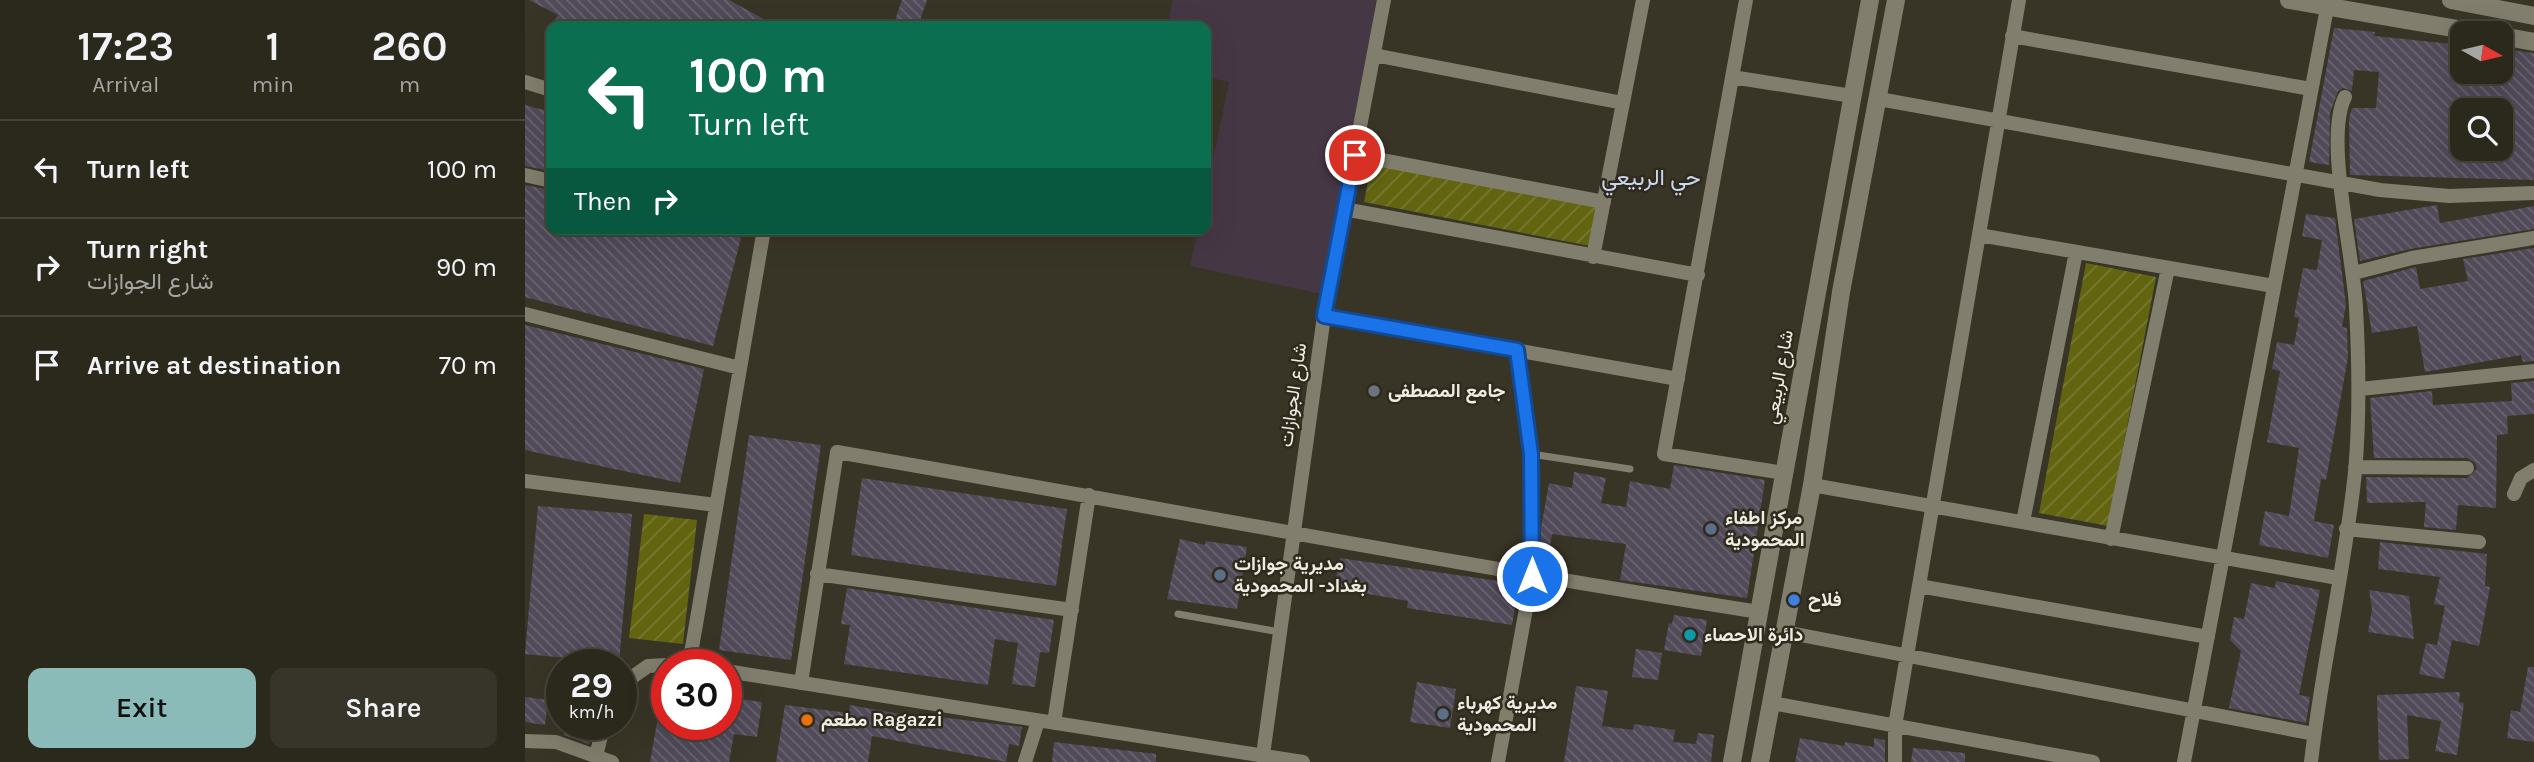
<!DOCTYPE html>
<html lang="en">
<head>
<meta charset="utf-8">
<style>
	body { margin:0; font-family:Karla,Vazirmatn,sans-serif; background:#373429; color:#f1f3f6; height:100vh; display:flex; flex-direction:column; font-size:26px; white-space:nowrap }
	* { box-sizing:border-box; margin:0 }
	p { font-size:23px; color:#a6a6a3 }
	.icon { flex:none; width:38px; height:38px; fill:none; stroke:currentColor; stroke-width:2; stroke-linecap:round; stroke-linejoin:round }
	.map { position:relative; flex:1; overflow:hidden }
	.panel { display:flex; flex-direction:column; background:#2b281c; width:525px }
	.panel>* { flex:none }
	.top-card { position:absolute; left:21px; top:21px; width:665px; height:214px; border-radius:14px; box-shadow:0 7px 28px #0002,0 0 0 2px #47443b; background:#0b6e4f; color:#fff; overflow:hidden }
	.needle { width:46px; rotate:98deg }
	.buttons { position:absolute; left:1925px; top:21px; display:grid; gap:14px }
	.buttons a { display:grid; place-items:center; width:63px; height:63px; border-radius:14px; background:#2b281c; box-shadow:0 7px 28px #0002,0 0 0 2px #47443b; font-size:35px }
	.speed { position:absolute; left:21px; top:649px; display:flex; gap:14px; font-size:35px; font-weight:700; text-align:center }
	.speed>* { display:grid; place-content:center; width:91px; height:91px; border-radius:50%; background:#2b281c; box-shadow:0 7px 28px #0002,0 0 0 2px #47443b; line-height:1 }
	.speed small { font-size:18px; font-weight:400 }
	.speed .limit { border:10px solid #d22; background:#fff; color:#111 }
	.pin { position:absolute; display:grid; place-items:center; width:60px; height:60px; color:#fff; margin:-30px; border:4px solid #fff; border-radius:50%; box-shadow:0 2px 7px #0007 }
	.me { position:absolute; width:77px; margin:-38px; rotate:0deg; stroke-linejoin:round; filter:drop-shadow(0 0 5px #0008) }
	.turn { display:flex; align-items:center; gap:24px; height:147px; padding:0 28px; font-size:32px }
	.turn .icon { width:91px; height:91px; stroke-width:2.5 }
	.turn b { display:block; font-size:49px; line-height:60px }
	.then { display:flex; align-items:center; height:66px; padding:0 28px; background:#0003; gap:14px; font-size:26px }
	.eta { display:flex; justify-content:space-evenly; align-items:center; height:119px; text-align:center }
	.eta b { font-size:42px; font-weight:600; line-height:49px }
	.button { display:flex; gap:14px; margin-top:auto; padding:14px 28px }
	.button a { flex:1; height:80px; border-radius:14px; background:#8bbbb9; color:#111; font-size:28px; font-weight:600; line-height:80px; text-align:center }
	.button a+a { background:#373429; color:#f1f3f6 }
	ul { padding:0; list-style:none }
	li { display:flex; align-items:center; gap:21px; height:98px; padding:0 28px; border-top:2px solid #47443b }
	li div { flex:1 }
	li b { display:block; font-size:26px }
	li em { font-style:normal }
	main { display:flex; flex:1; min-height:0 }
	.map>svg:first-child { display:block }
	.education { fill:#463744 }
	.garden { fill:url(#garden-furrows) }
	.building { fill:url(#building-back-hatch); fill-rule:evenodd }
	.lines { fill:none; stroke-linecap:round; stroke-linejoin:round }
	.service { stroke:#827e6d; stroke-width:7 }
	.minor { stroke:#827e6d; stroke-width:14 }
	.tertiary { stroke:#827e6d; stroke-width:18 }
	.route-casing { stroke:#114b97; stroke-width:18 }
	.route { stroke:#1a73e8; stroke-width:12 }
	.worship-dot { fill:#6b7280; stroke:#2f2b1c; stroke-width:2.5 }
	.service-dot { fill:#5c6f8a; stroke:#2f2b1c; stroke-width:2.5 }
	.shop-dot { fill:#3f7fe0; stroke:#2f2b1c; stroke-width:2.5 }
	.culture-dot { fill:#0f9aa8; stroke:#2f2b1c; stroke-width:2.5 }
	.food-dot { fill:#e8710a; stroke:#2f2b1c; stroke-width:2.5 }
	.labels { text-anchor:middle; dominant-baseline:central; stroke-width:5; stroke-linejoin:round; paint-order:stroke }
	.street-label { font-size:19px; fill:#eeece3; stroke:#2f2b1c }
	.poi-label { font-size:19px; font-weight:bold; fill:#eeece3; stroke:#2f2b1c; text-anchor:start }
	.quarter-label { font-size:23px; fill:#ccd6f2; stroke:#2f2b1c }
</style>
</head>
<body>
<main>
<section class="panel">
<div class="eta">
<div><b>17:23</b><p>Arrival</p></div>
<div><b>1</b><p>min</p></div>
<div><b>260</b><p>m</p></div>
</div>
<ul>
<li><svg class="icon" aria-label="left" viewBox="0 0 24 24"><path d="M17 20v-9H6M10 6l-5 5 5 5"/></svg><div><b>Turn left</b></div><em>100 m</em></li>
<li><svg class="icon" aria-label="right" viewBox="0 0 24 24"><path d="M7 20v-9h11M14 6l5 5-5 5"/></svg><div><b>Turn right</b><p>شارع الجوازات</p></div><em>90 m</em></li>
<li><svg class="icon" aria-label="arrive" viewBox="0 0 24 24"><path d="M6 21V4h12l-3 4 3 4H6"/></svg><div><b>Arrive at destination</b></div><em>70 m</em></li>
</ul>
<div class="button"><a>Exit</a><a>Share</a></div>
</section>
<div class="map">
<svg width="2009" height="762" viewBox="0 0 2009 762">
	<defs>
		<pattern id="garden-furrows" width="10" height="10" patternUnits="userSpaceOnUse" patternTransform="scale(1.75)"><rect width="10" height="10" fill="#626410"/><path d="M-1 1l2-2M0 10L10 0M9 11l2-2" fill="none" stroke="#797a33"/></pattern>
		<pattern id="building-back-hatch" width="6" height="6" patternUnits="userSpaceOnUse" patternTransform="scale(1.75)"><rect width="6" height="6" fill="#504a59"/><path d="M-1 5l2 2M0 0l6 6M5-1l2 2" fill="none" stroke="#6a6471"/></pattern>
	</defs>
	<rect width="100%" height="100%" fill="#393526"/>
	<path class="education" d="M 648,0 L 853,0 L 797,294 L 665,266 L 673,229 L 681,229 L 681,193 L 704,82 L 681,77 L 681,26 L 642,26 Z"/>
	<path class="garden" d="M 847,162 L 1073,206 L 1065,246 L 839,202 Z
		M 1561,263 L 1631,277 L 1583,526 L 1514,513 Z
		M 119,514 L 172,520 L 158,644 L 104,638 Z"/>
	<path class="building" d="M 4,0 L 204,0 L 251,26 L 26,26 L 33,15 Z
		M 377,0 L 402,0 L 393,26 L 368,26 Z
		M 1809,28 L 1850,32 L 1849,36 L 1937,45 L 1937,72 L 1976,72 L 1976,49 L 2009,53 L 2009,180 L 1825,175 L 1824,118 L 1827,108 L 1851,108 L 1854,72 L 1829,70 L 1827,91 L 1818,88 L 1813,91 L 1805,113 L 1804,165 L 1784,162 ZM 1950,103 L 1976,104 L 1976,149 L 1937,149 L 1937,110 L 1950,110 Z
		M 0,105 L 26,112 L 26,171 L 0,166 Z
		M 0,185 L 26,190 L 26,229 L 183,229 L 216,238 L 188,346 L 0,297 Z
		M 1912,205 L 1915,223 L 2009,206 L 2009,229 L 1885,249 L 1835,261 L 1829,219 Z
		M 1781,214 L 1810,218 L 1821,305 L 1817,327 L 1822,328 L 1823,357 L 1801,480 L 1796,479 L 1789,521 L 1809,525 L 1803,558 L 1734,545 L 1740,511 L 1764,516 L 1774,448 L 1742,442 L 1755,371 L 1747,369 L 1752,342 L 1769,345 L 1774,318 L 1769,317 L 1778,268 L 1792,270 L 1797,240 L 1777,236 Z
		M 2009,248 L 2009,361 L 1998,362 L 1996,355 L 1900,372 L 1892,326 L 1847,333 L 1838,281 L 1891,267 L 1895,289 L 1943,281 L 1938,259 Z
		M 0,325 L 179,369 L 155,483 L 0,450 Z
		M 2009,381 L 2009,414 L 1982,416 L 1983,434 L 1972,435 L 1971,508 L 1933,505 L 1931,530 L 1899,527 L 1901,502 L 1842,503 L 1841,477 L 1942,478 L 1952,469 L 1950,463 L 1942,458 L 1849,458 L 1845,398 L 1907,391 L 1908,405 L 1987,401 L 1986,383 Z
		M 224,435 L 296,445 L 266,660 L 194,650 Z
		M 1149,465 L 1240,480 L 1222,598 L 1095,580 L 1101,544 L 1027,534 L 1023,560 L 1016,559 L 1016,528 L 1024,483 L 1047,488 L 1049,472 L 1081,478 L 1076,503 L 1101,507 L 1105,481 L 1145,489 Z
		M 337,478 L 542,509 L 531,586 L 326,555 Z
		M 13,506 L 107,514 L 94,663 L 0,654 Z
		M 655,539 L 680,545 L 681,541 L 722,547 L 712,609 L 642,599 Z
		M 1855,542 L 1962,554 L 1960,586 L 1965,587 L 1954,646 L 1927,640 L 1919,679 L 1894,674 L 1901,643 L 1912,645 L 1920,606 L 1909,604 L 1915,577 L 1853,569 Z
		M 815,558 L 994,584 L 987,625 L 882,608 L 883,601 L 809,588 Z
		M 1751,581 L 1795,590 L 1774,695 L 1785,697 L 1781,723 L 1704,708 L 1716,651 L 1705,640 L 1709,617 L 1719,619 L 1726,583 L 1750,588 Z
		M 322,588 L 529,620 L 524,653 L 515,652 L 510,687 L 487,684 L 493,643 L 470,639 L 463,685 L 319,664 L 325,625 L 316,624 Z
		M 1844,590 L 1884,596 L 1889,639 L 1843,632 L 1847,609 Z
		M 1149,615 L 1182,620 L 1176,656 L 1139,650 L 1144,623 L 1147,624 Z
		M 1111,649 L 1137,653 L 1133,680 L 1107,677 Z
		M 2003,667 L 2009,667 L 2009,742 L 1982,738 L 1986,710 L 1995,712 Z
		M 892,682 L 931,689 L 925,728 L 885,722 Z
		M 1051,686 L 1083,691 L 1077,726 L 1108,730 L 1109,724 L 1150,730 L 1148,742 L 1171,744 L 1173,733 L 1189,735 L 1186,762 L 1039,762 Z
		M 1935,692 L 1934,702 L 1939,703 L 1932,755 L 1910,751 L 1916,721 L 1882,715 L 1884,759 L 1854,760 L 1852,695 Z
		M 0,697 L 23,700 L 20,725 L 0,722 Z
		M 201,697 L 237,702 L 232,737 L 209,734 L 204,762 L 125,762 L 132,722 L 166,728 L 166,724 L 201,724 Z
		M 260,705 L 324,713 L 325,705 L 413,721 L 414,717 L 497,727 L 494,746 L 484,744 L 481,762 L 347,736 L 343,762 L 251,762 Z
		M 41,724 L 68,724 L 64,744 L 39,735 Z
		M 1275,738 L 1319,746 L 1320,742 L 1349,747 L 1349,738 L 1360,740 L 1360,762 L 1270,762 Z
		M 529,742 L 631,754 L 631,762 L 527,762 Z
		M 1388,748 L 1440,753 L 1440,762 L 1386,762 Z"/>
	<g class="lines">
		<path class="service" d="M 1006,454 L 1105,469
			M 653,614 L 755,632"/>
		<path class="minor" d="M 1221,0 L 1139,454 L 1259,473
			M 1487,36 L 1786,89
			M 849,55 L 1098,103
			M 1207,77 L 1327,96
			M 0,82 L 26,90
			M 1354,99 L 1855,190 L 1924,196 L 2009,193
			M 830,155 L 1079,202
			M 0,175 L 26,181
			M 819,209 L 1173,275
			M 1454,235 L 1749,286
			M 1068,257 L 1118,0
			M 1829,273 L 1887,258 L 2009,238
			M 0,314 L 215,368
			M 799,316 L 1153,379
			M 1835,389 L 2009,371
			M 1830,467 L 1942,468
			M 0,481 L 191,505
			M 1287,485 L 1813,578
			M 1989,494 L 1996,478 L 2009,470
			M 1498,522 L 1551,252
			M 1821,529 L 1954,542
			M 1586,539 L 1643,268
			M 292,574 L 547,610
			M 1394,586 L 1683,637
			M 1260,632 L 1789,734
			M 164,665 L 239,229
			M 201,671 L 778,762
			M 276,683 L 312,452 C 620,505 926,564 1234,612
			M 96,685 L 123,666 L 142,665
			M 1247,703 L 1568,762
			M 529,723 L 564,495
			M 0,741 L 31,742 L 87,762
			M 71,756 L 79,724
			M 500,762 L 513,721
			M 737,762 L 799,316 L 859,0
			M 973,762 L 1007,576 L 1006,454 L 992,350
			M 1370,762 L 1370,726 L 1494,0
			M 1659,762 L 1802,8
			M 1786,762 C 1797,665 1820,569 1830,472 C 1835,417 1834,363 1831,308 C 1829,257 1799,138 1820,97"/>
		<path class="tertiary" d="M 1764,0 L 1956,33
			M 1926,0 L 2009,16
			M 1976,36 L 2009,42
			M 1207,762 L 1345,0
			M 1235,762 L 1287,485 L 1316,292 L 1371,0"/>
	</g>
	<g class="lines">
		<g class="route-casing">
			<path id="route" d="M 830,155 L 799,316 L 992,350 L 1006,454 L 1007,576"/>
		</g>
		<use href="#route" class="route"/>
	</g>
	<circle class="worship-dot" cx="849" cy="391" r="7"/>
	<g class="service-dot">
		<circle cx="1186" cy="529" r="7"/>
		<circle cx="695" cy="575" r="7"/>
		<circle cx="918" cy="714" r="7"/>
	</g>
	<circle class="shop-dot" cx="1269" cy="600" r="7"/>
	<circle class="culture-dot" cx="1165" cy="635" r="7"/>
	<circle class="food-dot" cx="282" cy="720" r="7"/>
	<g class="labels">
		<g class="street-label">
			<text transform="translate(1254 377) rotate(-80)">شارع الربيعي</text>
			<text transform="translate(768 395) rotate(-82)">شارع الجوازات</text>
		</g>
		<g class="poi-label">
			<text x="863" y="391">جامع المصطفى</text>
			<text x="1200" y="518">مركز اطفاء<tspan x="1200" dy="22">المحمودية</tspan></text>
			<text x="709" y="564">مديرية جوازات<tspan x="709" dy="22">بغداد- المحمودية</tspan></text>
			<text x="1283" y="600">فلاح</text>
			<text x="1179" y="635">دائرة الاحصاء</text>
			<text x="932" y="703">مديرية كهرباء<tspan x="932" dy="22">المحمودية</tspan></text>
			<text x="296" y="720">مطعم Ragazzi</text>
		</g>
		<g class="quarter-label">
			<text x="1126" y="177">حي الربيعي</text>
		</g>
	</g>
</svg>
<div class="buttons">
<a><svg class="needle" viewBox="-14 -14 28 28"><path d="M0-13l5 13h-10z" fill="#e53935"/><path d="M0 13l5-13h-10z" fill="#a6a6a3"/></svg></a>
<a><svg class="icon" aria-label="search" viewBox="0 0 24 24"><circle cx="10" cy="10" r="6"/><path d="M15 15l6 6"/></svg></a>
</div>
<div class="speed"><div>29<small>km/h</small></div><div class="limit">30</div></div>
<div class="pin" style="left:830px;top:155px;background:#d93025"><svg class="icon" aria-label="arrive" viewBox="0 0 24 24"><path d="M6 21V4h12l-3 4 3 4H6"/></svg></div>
<svg class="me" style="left:1007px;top:576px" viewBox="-20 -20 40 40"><circle r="17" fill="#1a73e8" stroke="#fff" stroke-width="3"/><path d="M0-11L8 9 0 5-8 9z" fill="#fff"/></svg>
<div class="top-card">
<div class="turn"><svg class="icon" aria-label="left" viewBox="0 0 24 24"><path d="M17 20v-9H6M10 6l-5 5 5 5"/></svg><div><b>100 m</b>Turn left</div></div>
<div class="then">Then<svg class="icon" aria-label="right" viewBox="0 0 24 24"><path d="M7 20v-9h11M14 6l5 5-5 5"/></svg></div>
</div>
</div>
</main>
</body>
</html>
